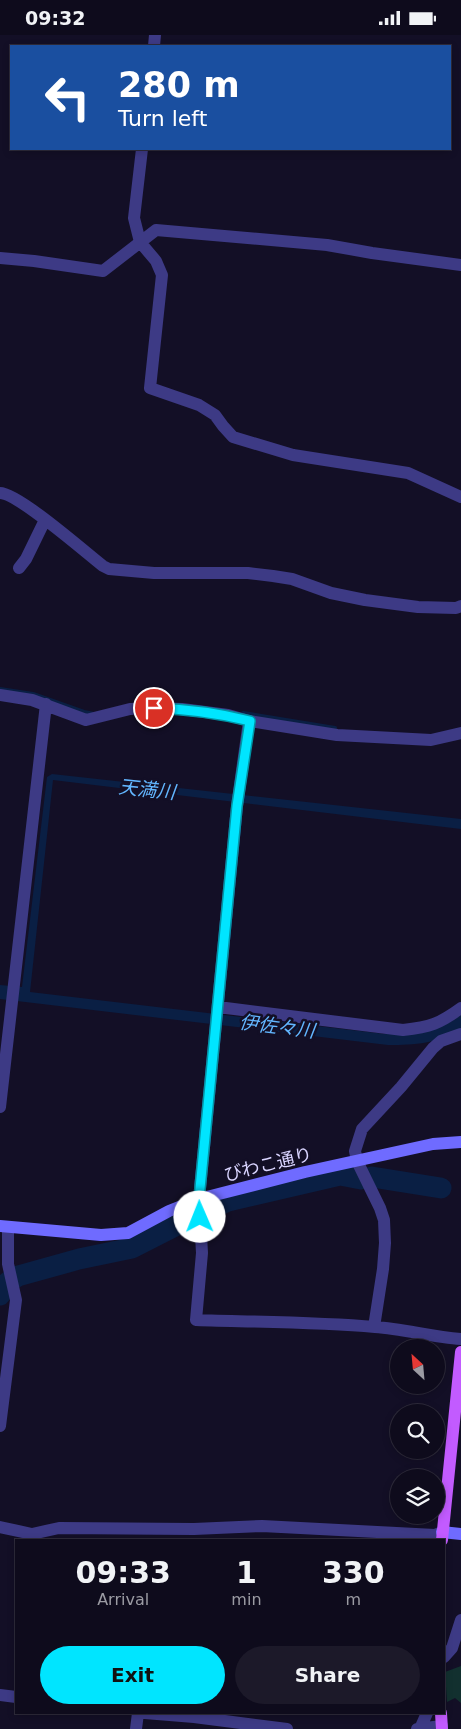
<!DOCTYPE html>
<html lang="en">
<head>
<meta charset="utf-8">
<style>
	body { margin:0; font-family:"DejaVu Sans","Noto Sans JP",sans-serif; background:#1c1929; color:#f1f3f6; height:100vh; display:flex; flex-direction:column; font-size:19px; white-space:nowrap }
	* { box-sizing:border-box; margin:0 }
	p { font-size:16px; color:#9b9ba3 }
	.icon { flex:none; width:28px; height:28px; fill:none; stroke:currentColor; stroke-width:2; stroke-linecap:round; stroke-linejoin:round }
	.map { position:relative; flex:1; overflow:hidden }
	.details { position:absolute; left:15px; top:1504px; width:430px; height:175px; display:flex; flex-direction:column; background:#0e0b1c; border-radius:0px; box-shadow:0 2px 8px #0003,0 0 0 1px #2e2b3b }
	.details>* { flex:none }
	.hud { position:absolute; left:10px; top:10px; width:441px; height:105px; border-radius:0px; box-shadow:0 2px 8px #0003,0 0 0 1px #2e2b3b; background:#1a4fa0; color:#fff; overflow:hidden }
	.needle { width:32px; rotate:334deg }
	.controls { position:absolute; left:390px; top:1304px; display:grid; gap:10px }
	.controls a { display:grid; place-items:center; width:55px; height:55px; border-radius:50%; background:#0e0b1c; box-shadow:0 2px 8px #0003,0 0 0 1px #2e2b3b; font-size:25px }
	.pin { position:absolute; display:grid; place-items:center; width:42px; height:42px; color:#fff; margin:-21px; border:2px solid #fff; border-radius:50%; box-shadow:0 1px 5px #0007 }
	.me { position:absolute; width:55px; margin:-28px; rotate:359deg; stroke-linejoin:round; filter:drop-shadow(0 0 4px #0008) }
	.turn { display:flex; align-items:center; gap:18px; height:105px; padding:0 25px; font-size:22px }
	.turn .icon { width:65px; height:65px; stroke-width:2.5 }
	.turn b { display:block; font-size:35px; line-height:42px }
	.eta { display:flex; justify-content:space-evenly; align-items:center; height:85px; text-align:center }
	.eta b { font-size:30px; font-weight:600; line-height:35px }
	.cta { display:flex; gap:10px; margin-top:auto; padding:10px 25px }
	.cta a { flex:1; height:58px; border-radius:30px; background:#00e5ff; color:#111; font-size:20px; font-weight:600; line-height:58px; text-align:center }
	.cta a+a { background:#1c1929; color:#f1f3f6 }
	.status { display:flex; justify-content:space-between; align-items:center; height:35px; padding:0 25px; background:#0e0b1c; direction:ltr }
	.status svg { height:14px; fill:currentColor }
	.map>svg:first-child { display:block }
	.green { fill:#12302f }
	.water { fill:#0a1f44 }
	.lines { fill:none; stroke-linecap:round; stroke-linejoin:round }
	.stream { stroke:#0a1f44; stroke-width:4 }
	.river { stroke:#0a1f44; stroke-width:21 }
	.street { stroke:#3d3a85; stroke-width:12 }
	.secondary { stroke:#6f6bff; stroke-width:12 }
	.primary { stroke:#c25bff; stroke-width:12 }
	.route-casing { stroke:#0095a6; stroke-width:12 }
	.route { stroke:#00e5ff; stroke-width:9 }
	.labels { text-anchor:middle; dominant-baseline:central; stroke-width:5; stroke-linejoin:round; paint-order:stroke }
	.street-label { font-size:18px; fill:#d9d4ff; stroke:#130f26 }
	.water-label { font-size:19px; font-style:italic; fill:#62b6ff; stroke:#130f26 }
</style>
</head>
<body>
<div class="status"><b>09:32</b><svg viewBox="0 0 49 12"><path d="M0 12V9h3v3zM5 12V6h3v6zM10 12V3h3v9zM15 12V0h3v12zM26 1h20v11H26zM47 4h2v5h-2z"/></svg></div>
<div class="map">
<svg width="461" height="1694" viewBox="0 0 461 1694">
	<rect width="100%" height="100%" fill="#130f26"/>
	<path class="green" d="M 461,1631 L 461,1668 L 455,1663 L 447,1667 L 445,1637 Z"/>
	<path class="water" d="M 52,739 L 461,784 L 461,794 L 53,745 L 30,957 L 385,999 C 413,996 438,998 461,980 L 461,993 C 438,1009 415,1010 388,1010 L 0,964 L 0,950 L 22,952 L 47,742 Z"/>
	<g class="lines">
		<path class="stream" d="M 0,654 L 33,659 L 84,677 L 94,679
			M 243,678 L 335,693"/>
		<path class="river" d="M 0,1260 L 8,1247 L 18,1241 L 79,1224 L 132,1213 L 189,1184 L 228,1166 L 340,1140 L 361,1144 L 372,1142 L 441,1153"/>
		<path class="street" d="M 154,11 L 155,0
			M 142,114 L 134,183 L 140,207 L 156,226 L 162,240 L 150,353 L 199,370 L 215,380 L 223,391 L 233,402 L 293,420 L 408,438 L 461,462
			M 0,223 L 34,226 L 103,236 L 156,195 L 327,210 L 372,218 L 461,230
			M 0,458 C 18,458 85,517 103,531 L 109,534 L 154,538 L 248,538 L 273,541 L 292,544 L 331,558 L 365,565 L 418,572 L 456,573 L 461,571
			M 19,533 L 26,524 L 45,485
			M 0,660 L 32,665 L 86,685 L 130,674 L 154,673 L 182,674 L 228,680 L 249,686 L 337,700 L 431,705 L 461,698
			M 249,686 L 237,771 L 199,1164 L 202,1218 L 196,1285 C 255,1287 316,1287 375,1292 C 404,1294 432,1302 461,1304
			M 218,972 L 403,995 C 430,992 439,989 461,973
			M 0,1072 L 46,669
			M 374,1292 L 383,1234 L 385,1208 L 384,1185 L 380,1173 L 357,1126 L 355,1116 L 362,1094 L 401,1052 L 433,1013 L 441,1006 L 461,999
			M 0,1391 L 16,1265 L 8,1229 L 8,1192
			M 0,1492 L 32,1499 L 59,1493 L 194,1494 L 262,1491 L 435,1500 L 442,1497
			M 444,1622 L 452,1613 L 461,1585
			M 0,1660 L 16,1662
			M 145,1678 L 194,1682 L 287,1694
			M 136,1694 L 138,1678
			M 417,1694 L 442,1691
			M 420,1694 L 427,1678"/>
		<path class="secondary" d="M 0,1191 L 101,1200 L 128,1198 L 169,1176 L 199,1164 L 305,1137 L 433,1109 L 461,1107
			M 442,1497 L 461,1499"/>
		<path class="primary" d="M 442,1505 L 461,1317
			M 441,1678 L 442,1694"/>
	</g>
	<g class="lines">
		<g class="route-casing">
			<path id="route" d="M 154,673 C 186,674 218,678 250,686 L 237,771 L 199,1164 L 200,1182"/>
		</g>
		<use href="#route" class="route"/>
	</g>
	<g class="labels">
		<g class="street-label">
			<text transform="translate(268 1129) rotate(-14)">びわこ通り</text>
		</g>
		<g class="water-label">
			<text transform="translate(147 754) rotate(6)">天満川</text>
			<text transform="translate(277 991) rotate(7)">伊佐々川</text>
		</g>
	</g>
</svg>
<div class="controls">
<a><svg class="needle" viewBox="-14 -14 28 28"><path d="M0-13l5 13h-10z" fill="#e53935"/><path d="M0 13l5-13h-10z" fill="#9b9ba3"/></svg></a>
<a><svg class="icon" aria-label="search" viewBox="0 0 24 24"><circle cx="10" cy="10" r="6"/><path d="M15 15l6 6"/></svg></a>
<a><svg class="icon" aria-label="layers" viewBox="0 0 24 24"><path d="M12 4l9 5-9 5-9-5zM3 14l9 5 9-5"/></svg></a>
</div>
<div class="pin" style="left:154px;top:673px;background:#d93025"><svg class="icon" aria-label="arrive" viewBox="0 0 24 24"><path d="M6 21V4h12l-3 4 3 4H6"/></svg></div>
<svg class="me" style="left:200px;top:1182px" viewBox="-20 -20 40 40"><circle r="19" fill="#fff"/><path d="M0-13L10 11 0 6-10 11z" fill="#00e5ff"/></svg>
<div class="hud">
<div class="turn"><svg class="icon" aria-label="left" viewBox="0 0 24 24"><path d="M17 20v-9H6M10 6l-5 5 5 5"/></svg><div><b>280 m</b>Turn left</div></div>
</div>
<section class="details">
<div class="eta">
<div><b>09:33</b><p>Arrival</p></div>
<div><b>1</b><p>min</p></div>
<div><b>330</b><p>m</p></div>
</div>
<div class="cta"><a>Exit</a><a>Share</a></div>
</section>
</div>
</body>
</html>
